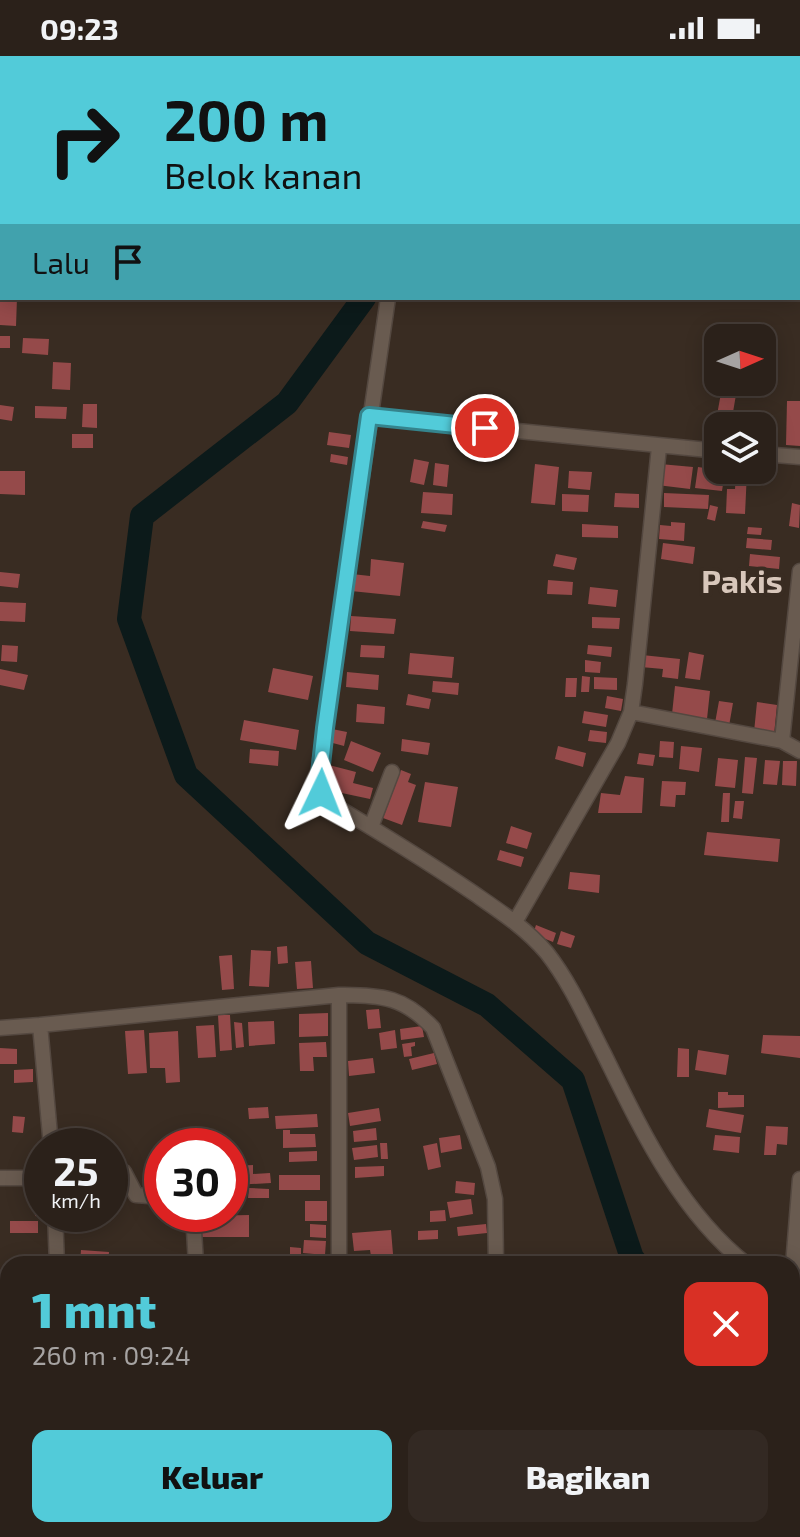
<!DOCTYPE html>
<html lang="id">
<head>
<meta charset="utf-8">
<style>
	body { margin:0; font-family:"Exo 2",sans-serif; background:#332923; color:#f1f3f6; height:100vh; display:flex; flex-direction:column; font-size:30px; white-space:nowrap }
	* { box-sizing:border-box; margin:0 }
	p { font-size:26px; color:#a6a3a2 }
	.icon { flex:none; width:44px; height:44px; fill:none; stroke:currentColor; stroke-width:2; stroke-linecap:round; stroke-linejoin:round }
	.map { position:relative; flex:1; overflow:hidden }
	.drawer { position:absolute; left:0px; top:1200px; width:800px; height:282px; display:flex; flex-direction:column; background:#2b211a; border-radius:24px 24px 0 0; box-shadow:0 4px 20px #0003,0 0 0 2px #473e39 }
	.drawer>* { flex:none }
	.banner { position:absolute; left:0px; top:0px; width:800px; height:244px; box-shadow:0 4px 20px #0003,0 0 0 2px #473e39; background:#52cbd9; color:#111; overflow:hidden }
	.needle { width:52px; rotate:87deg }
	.buttons { position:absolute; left:704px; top:268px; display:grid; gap:16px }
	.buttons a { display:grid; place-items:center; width:72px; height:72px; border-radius:16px; background:#2b211a; box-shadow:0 4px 20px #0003,0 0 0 2px #473e39; font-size:40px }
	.speed { position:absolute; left:24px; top:1072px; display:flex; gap:16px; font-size:40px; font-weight:700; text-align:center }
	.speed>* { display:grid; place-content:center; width:104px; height:104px; border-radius:50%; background:#2b211a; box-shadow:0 4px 20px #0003,0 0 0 2px #473e39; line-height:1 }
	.speed small { font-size:20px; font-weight:400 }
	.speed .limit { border:12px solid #d22; background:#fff; color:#111 }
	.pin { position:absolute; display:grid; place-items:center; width:68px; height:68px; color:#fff; margin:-34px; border:4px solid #fff; border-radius:50%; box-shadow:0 2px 8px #0007 }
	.me { position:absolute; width:88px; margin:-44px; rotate:2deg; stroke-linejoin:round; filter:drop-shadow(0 0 6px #0008) }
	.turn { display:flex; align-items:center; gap:28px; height:168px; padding:0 32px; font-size:36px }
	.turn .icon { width:104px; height:104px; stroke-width:2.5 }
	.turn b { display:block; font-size:56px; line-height:68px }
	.then { display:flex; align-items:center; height:76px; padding:0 32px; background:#0003; gap:16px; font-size:30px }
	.round { display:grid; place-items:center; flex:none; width:84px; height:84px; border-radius:16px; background:#332923 }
	.overview { display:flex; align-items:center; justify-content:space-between; height:136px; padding:0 32px }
	h1 { font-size:48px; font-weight:800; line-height:60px; color:#52cbd9 }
	.action { display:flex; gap:16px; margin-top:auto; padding:16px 32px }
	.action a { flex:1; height:92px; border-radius:16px; background:#52cbd9; color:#111; font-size:32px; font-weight:800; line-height:92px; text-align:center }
	.action a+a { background:#332923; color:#f1f3f6 }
	.status { display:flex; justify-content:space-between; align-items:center; height:56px; padding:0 40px; background:#2b211a; direction:ltr }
	.status svg { height:22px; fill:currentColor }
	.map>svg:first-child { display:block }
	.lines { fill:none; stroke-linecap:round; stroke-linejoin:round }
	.river { stroke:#0c1a1a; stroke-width:24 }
	.building { fill:#954a4a }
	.minor-casing { stroke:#544840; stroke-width:17 }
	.minor { stroke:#695b50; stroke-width:14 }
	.route-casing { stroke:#35848d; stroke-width:20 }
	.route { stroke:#52cbd9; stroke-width:14 }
	.labels { text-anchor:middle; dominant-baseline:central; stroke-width:8; stroke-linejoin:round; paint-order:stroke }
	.quarter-label { font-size:32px; font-weight:bold; fill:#d8c7bb; stroke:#392c22 }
</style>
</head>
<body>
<div class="status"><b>09:23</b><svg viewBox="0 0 49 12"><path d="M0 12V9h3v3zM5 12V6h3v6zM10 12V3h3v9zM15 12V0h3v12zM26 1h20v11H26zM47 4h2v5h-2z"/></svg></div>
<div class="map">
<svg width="800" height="1481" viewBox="0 0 800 1481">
	<rect width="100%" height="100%" fill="#392c22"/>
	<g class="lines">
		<path class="river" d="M 0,36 L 2,36
			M 364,242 L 287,347 L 142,460 L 129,563 L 186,719 L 367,887 L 487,949 L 573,1024 L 632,1202 L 637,1208
			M 792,1379 L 800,1388"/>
	</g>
	<path class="building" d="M 0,242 L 17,242 L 16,270 L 0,269 Z
		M 0,280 L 10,280 L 10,292 L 0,292 Z
		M 23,282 L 49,283 L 48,299 L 22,297 Z
		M 53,306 L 71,307 L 70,334 L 52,333 Z
		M 723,326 L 738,327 L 732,362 L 717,359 Z
		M 787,345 L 800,345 L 800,390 L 786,389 Z
		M 83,348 L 97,348 L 97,372 L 82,371 Z
		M 0,349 L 14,351 L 12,365 L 0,363 Z
		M 35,350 L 67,351 L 66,363 L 35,362 Z
		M 329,376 L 351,379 L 349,392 L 327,389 Z
		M 72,378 L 93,378 L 93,392 L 72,392 Z
		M 331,398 L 348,401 L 347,409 L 330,406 Z
		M 414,403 L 429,406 L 424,429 L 410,426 Z
		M 435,407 L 449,409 L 447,431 L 433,429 Z
		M 535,408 L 559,411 L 555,449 L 531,447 Z
		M 660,408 L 693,411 L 690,433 L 657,429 Z
		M 698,411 L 725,415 L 722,435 L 695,432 Z
		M 0,415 L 25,415 L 25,439 L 0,438 Z
		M 569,415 L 592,416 L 590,434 L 568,432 Z
		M 736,416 L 747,416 L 745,458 L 726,457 L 727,433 L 735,433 Z
		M 423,436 L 453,438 L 452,459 L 421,457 Z
		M 615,437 L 639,438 L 639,452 L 614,451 Z
		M 664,437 L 709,439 L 708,453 L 664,451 Z
		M 562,438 L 589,439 L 588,456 L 562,455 Z
		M 792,447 L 800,449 L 799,472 L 789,470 Z
		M 710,449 L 718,451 L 715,465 L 707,463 Z
		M 423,465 L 447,469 L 445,476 L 421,472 Z
		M 671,466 L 685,467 L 684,485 L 659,483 L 660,469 L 671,470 Z
		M 582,468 L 618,470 L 618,482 L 582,481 Z
		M 748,471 L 762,472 L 761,479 L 747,478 Z
		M 747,482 L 772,484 L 771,494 L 746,492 Z
		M 663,487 L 695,491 L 693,508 L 661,503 Z
		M 556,498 L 577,502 L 574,514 L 553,510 Z
		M 750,498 L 780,501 L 779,513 L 749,510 Z
		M 371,503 L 404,507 L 400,540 L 351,535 L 352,518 L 370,520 Z
		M 0,516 L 20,518 L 18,532 L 0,530 Z
		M 548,524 L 573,526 L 572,539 L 547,538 Z
		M 590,531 L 618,534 L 616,551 L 588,548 Z
		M 0,546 L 26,547 L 25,566 L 0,565 Z
		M 351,560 L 396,563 L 394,578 L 350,575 Z
		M 592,561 L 620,562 L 619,573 L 592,572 Z
		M 2,589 L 18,590 L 17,606 L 1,605 Z
		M 361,589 L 385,590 L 384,602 L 360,601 Z
		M 588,589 L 612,591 L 611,601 L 587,598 Z
		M 689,596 L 704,599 L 700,624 L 685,622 Z
		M 410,597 L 454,601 L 452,622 L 408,618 Z
		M 642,599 L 680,603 L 678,623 L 662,621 L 663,613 L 641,611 Z
		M 585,604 L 601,606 L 600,617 L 585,616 Z
		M 273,612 L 313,620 L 308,644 L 268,636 Z
		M 0,613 L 28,619 L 24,634 L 0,629 Z
		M 347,616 L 379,619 L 378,634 L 346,631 Z
		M 582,620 L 590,621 L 589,636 L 581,636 Z
		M 594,621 L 617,622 L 617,634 L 594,633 Z
		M 566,622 L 577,622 L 576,641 L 565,641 Z
		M 433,625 L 459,627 L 458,639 L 432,636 Z
		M 675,630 L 710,635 L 707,663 L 672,658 Z
		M 408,638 L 431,643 L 429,653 L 406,649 Z
		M 607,640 L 623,643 L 621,655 L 605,652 Z
		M 719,645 L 733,647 L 729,670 L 715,667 Z
		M 757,646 L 777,649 L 774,679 L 754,676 Z
		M 357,648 L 385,651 L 384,668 L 356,666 Z
		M 584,655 L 608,659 L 606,671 L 582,667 Z
		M 244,664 L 299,674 L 296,694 L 240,684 Z
		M 332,673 L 347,676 L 344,690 L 329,686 Z
		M 590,674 L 607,676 L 606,687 L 588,685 Z
		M 402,683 L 430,687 L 428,699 L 401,695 Z
		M 351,685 L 381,697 L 373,716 L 344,704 Z
		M 660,685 L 674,686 L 673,702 L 659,701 Z
		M 558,690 L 586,697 L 583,711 L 555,703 Z
		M 681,690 L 702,692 L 699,716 L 679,713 Z
		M 250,693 L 279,695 L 278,710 L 249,707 Z
		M 639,697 L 655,699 L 653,710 L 637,708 Z
		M 745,701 L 757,702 L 753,738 L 742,737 Z
		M 718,702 L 738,704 L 735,732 L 715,730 Z
		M 765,704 L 780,705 L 777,729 L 763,728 Z
		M 783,705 L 797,705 L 796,730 L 782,729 Z
		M 329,709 L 356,716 L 353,727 L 373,732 L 370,743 L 323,733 Z
		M 401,714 L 411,718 L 408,726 L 416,729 L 402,769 L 383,762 Z
		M 625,720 L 644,722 L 642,757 L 598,757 L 601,737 L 620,739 Z
		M 662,725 L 686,726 L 685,739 L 676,739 L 675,751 L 660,750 Z
		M 425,726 L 458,731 L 451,771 L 418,766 Z
		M 723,737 L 730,737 L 729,766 L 721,766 Z
		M 735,745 L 744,745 L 742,763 L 733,762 Z
		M 511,770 L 532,777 L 527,793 L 506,787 Z
		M 707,776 L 780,783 L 778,806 L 704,799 Z
		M 500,794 L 524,801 L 521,811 L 497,804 Z
		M 570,816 L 600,819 L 599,837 L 568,833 Z
		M 536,869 L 556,877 L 553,886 L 533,878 Z
		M 561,875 L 575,880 L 571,892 L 557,888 Z
		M 287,890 L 288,907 L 278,908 L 277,891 Z
		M 251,894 L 271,895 L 269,931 L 249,930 Z
		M 232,899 L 234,933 L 222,934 L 219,900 Z
		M 311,905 L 313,932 L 297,933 L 295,906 Z
		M 379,953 L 381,972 L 368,973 L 366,954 Z
		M 328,957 L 328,980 L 299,981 L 299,958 Z
		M 218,959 L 230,959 L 232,994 L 220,995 Z
		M 274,965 L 275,988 L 249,990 L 248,966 Z
		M 234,966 L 242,967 L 244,991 L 236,992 Z
		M 214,969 L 216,1001 L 198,1002 L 196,970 Z
		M 422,970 L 424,981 L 401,984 L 400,973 Z
		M 144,974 L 147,1017 L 128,1018 L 125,975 Z
		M 395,974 L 397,992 L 381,994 L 379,977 Z
		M 178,975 L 180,1026 L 166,1027 L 165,1012 L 150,1012 L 149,977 Z
		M 763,979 L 800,980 L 800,1002 L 761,997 Z
		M 326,986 L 327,1001 L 313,1001 L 314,1015 L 300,1015 L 299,987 Z
		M 415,986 L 415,990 L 411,991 L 412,1000 L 404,1001 L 402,988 Z
		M 0,992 L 17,993 L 17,1008 L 0,1008 Z
		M 678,992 L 689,993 L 689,1021 L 677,1021 Z
		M 698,994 L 729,999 L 726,1019 L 695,1014 Z
		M 434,997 L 437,1008 L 412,1014 L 409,1003 Z
		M 373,1002 L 375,1017 L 349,1020 L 348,1005 Z
		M 33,1013 L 33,1026 L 14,1027 L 14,1014 Z
		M 718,1036 L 728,1036 L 728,1039 L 744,1039 L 744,1051 L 718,1052 Z
		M 268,1051 L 269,1062 L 249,1063 L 248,1052 Z
		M 379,1052 L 381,1065 L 350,1070 L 348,1057 Z
		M 709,1053 L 744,1059 L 741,1077 L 706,1071 Z
		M 317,1058 L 318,1071 L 276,1073 L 275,1060 Z
		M 13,1060 L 25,1061 L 23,1077 L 12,1076 Z
		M 766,1070 L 788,1071 L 787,1089 L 777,1088 L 776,1099 L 764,1099 Z
		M 376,1072 L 377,1084 L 354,1086 L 353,1075 Z
		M 283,1074 L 290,1074 L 290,1078 L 315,1078 L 316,1091 L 283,1092 Z
		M 460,1079 L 462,1093 L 441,1097 L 439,1082 Z
		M 715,1079 L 740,1081 L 739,1097 L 713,1094 Z
		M 380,1087 L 387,1087 L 388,1103 L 381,1103 Z
		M 437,1087 L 441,1111 L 428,1114 L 423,1090 Z
		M 377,1089 L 378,1101 L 354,1104 L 352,1092 Z
		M 317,1095 L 317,1105 L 289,1106 L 289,1096 Z
		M 253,1109 L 253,1118 L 270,1117 L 271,1127 L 235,1129 L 234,1110 Z
		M 384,1110 L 384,1120 L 355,1122 L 355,1111 Z
		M 279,1119 L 320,1119 L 320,1134 L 279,1134 Z
		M 456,1125 L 475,1127 L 474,1139 L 455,1137 Z
		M 249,1132 L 269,1133 L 269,1142 L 248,1142 Z
		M 35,1141 L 42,1141 L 42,1161 L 35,1160 Z
		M 471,1143 L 473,1158 L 450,1162 L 447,1146 Z
		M 305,1145 L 327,1145 L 327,1165 L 305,1165 Z
		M 445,1154 L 446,1165 L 430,1166 L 430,1155 Z
		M 249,1159 L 249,1181 L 201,1181 L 201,1160 Z
		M 10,1165 L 38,1165 L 38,1177 L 10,1177 Z
		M 310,1168 L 326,1169 L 326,1182 L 310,1181 Z
		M 486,1168 L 487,1177 L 458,1180 L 457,1171 Z
		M 391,1174 L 393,1198 L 371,1200 L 370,1194 L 354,1195 L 352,1177 Z
		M 438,1174 L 438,1183 L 418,1184 L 418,1175 Z
		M 304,1184 L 326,1185 L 325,1199 L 303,1197 Z
		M 290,1191 L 301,1192 L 301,1208 L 290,1208 Z
		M 81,1194 L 109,1196 L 108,1208 L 80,1208 Z
		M 381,1203 L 381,1208 L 344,1208 L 344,1206 Z
		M 1,1310 L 8,1311 L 8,1326 L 0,1325 Z
		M 0,1332 L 5,1332 L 4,1357 L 0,1356 Z
		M 2,1359 L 8,1360 L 8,1382 L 0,1381 Z
		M 0,1385 L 8,1386 L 8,1405 L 0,1403 Z
		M 0,1443 L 8,1444 L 8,1466 L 0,1466 Z
		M 428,1474 L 477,1474 L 477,1481 L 428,1481 Z"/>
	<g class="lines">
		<g class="minor-casing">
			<path id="minor" d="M 279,0 L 282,2
				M 0,147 L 2,147
				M 388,242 L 325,672 C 323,693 311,729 327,745 C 376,774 425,804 472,836 C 498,854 526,872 547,897 C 571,928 586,963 604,998 C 641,1073 679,1155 746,1208
				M 369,360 L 718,395
				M 762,398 L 800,401
				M 631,656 L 782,685 L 800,695
				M 782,685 L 800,515
				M 371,771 L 392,716
				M 515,866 L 618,687 L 631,656 L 635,628 L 659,391
				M 339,939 C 382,940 402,939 433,972 L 488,1111 L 495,1143 L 496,1208
				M 0,972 L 40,969
				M 51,1090 L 40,969 L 339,939 L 339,1208
				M 110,1112 L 124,1116 L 136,1139 L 162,1141
				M 0,1122 L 42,1122
				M 55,1158 L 57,1208
				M 193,1158 L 196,1208
				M 792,1222 L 800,1123
				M 792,1233 L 800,1235
				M 339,1474 L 339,1481
				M 37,1481 L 37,1474
				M 491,1481 L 491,1474"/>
		</g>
		<use href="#minor" class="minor"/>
	</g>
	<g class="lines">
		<g class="route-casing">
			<path id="route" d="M 321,737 L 319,727 L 325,672 L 369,360 L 485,372"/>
		</g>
		<use href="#route" class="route"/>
	</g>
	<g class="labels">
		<g class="quarter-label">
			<text x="742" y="524">Pakis</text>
		</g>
	</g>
</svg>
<div class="buttons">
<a><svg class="needle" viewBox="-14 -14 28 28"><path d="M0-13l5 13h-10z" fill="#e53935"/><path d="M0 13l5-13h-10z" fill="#a6a3a2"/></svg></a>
<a><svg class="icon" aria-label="layers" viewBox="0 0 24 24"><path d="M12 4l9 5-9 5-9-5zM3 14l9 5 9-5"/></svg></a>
</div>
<div class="speed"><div>25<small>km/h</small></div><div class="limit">30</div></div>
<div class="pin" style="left:485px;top:372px;background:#d93025"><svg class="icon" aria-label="arrive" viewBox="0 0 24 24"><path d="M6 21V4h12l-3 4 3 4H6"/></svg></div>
<svg class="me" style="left:321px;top:737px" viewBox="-20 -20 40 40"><path d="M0-17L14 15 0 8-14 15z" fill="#52cbd9" stroke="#fff" stroke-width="4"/></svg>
<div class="banner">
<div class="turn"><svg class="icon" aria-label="right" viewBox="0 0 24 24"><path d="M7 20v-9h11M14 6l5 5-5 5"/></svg><div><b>200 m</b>Belok kanan</div></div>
<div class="then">Lalu<svg class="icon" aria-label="arrive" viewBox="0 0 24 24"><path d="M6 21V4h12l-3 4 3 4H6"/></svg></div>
</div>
<section class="drawer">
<div class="overview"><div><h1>1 mnt</h1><p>260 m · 09:24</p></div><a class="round" style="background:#d93025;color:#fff"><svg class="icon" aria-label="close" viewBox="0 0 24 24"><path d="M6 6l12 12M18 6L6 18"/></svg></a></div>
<div class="action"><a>Keluar</a><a>Bagikan</a></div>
</section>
</div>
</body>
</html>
